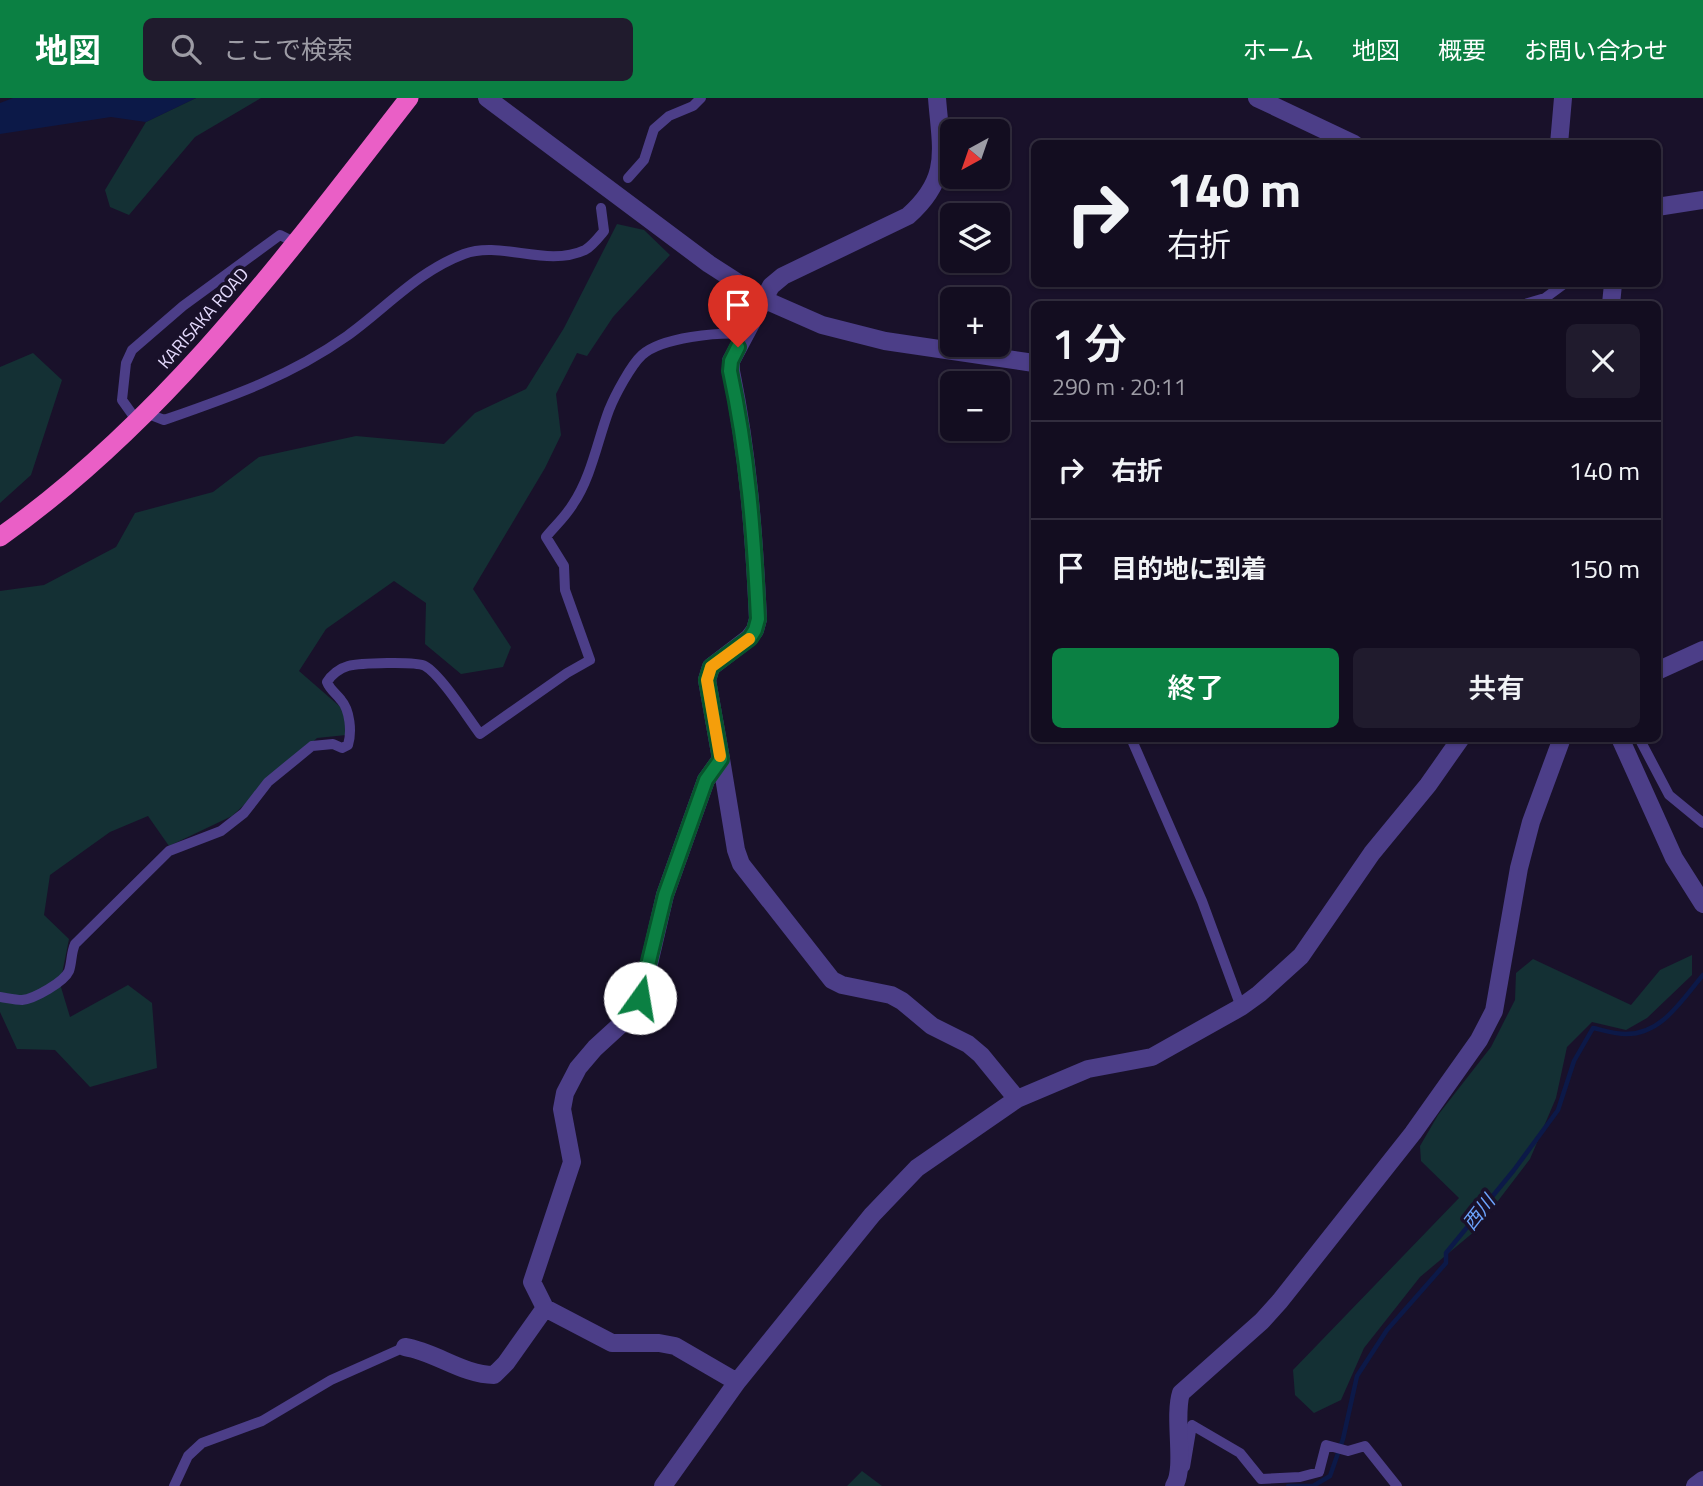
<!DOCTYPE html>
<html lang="ja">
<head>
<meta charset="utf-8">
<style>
	body { margin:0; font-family:"Titillium Web","Noto Sans JP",sans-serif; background:#201b2d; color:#f1f3f6; height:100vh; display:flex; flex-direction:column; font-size:26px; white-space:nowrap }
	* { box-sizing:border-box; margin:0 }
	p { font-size:23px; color:#9d9ca5 }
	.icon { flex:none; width:38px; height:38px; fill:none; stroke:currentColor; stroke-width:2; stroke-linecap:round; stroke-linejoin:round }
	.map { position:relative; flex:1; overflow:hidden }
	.details { position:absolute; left:1031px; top:203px; width:630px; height:441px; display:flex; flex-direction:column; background:#130d20; border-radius:10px; box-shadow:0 2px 5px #0004,0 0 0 2px #322d3e }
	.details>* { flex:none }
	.top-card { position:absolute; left:1031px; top:42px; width:630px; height:147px; border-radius:10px; box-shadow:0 2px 5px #0004,0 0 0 2px #322d3e; background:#130d20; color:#f1f3f6; overflow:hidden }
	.needle { width:46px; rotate:220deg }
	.fabs { position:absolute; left:940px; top:21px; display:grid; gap:14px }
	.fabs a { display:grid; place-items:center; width:70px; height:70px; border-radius:10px; background:#130d20; box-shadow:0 2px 5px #0004,0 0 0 2px #322d3e; font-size:35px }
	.pin { position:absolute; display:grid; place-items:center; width:60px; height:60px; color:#fff; margin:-72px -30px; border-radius:50% 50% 50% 0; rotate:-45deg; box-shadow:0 0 7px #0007 }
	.pin .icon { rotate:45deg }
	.me { position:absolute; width:77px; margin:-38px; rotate:13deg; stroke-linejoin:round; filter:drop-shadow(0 0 5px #0008) }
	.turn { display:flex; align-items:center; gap:24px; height:147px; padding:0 21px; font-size:32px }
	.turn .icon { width:91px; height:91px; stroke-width:2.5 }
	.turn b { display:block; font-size:49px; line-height:60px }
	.round { display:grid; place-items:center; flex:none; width:74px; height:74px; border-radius:10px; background:#201b2d }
	.head { display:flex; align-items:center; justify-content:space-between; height:119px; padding:0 21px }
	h1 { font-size:42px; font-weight:600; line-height:52px }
	.primary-button { display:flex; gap:14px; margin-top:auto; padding:14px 21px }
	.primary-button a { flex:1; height:80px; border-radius:10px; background:#0b8043; color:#fff; font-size:28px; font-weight:600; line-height:80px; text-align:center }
	.primary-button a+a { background:#201b2d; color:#f1f3f6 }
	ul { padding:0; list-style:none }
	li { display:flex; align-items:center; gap:21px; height:98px; padding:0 21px; border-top:2px solid #322d3e }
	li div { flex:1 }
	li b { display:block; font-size:26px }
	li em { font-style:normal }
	header { display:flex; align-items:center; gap:42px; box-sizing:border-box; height:98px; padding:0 35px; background:#0b8043; color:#fff }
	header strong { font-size:33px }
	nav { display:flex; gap:38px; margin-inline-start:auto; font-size:24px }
	.search { width:490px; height:63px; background:#201b2d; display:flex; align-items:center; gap:18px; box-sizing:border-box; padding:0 24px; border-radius:10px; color:#9d9ca5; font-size:26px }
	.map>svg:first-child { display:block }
	.green { fill:#143034 }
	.water { fill:#0c1948 }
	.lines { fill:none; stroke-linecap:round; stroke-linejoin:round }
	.stream { stroke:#0c1948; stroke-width:4.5 }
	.service { stroke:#4c3e88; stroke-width:10 }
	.minor { stroke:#4c3e88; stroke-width:18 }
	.tertiary { stroke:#4c3e88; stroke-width:18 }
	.trunk { stroke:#ea5fc6; stroke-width:19 }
	.route-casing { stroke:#07532c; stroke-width:18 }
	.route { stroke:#0b8043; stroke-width:12 }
	.slow { stroke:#f59e0b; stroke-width:12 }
	.labels { text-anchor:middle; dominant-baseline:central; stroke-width:7; stroke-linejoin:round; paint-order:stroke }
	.street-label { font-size:18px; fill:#e5dbfe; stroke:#19112a }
	.water-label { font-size:19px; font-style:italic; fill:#6ca3fc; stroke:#19112a }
</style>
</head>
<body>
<header>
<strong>地図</strong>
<div class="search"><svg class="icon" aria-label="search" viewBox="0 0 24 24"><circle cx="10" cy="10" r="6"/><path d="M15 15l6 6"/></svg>ここで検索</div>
<nav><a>ホーム</a><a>地図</a><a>概要</a><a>お問い合わせ</a></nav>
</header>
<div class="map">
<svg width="1703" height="1388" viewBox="0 0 1703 1388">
	<rect width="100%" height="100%" fill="#19112a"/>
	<path class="green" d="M 196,0 L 261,0 L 195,39 L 129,117 L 110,109 L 105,92 L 146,24 Z
		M 617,126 L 644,132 L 670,157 L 613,219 L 587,258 L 577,255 L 556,296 L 561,337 L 545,370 L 473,491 L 511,549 L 503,569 L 461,576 L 425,546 L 426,505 L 394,483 L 326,531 L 299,573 L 345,613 L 346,637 L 317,640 L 232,718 L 169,748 L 148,718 L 110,734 L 50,777 L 44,817 L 69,841 L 60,886 L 70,919 L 128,887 L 152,905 L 157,970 L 90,989 L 55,952 L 17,951 L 0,914 L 0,493 L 44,487 L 116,449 L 135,415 L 213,394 L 259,359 L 356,338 L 444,346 L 475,315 L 526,291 L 564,230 Z
		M 33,255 L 62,282 L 31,377 L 0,405 L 0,269 Z
		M 1692,857 L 1692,877 L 1647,920 L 1626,932 L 1592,924 L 1567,949 L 1556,1000 L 1530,1061 L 1475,1133 L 1420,1179 L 1364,1250 L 1341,1302 L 1314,1315 L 1295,1297 L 1293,1272 L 1459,1100 L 1421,1063 L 1420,1048 L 1438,1017 L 1491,949 L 1515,902 L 1516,875 L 1533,861 L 1631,907 L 1660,872 Z
		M 862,1373 L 882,1388 L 847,1388 Z"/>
	<path class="water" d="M 13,0 L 196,0 L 146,24 L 111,19 L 0,36 L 0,5 Z"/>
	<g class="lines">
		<path class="stream" d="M 1288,1388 L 1313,1388 L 1330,1378 L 1343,1341 L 1357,1278 L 1387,1232 L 1446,1165 L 1446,1155 L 1514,1072 L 1558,1012 L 1574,963 L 1593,930 C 1603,932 1615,936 1626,936 C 1662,936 1682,902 1703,877"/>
		<path class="service" d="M 628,80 L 644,62 L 654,31 L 669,18 L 693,8 L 701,0
			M 1525,206 L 1545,200 L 1564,186
			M 146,315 L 164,322 C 230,299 289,279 347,238 C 386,210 418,173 464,156 C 501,142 546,170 585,152 C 592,148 599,139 604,133 L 601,110
			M 137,323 L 122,302 L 126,265 L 132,252 L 183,208 L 280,137 L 296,145
			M 1131,640 L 1202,803 L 1241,909
			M 1639,640 L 1669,697 L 1703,725
			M 0,899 C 7,900 15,902 22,902 C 34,901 64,884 69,873 C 72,864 71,855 75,846 L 169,753 L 221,733 L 244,715 L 268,684 L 312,648 L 333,646 L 342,650 L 348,647 C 352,634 350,612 341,602 C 336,595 330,592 327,584 C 331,577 340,570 348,568 C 359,565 416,563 425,568 C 441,577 468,620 480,636 L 567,575 L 590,562 L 565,492 L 564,468 L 546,439 C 555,428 566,418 573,406 C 591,380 598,341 609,312 C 615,297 631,267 642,257 C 662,239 719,234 745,236
			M 1185,1369 L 1192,1327 L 1240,1355 L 1261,1381 L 1300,1379 L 1319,1374 L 1326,1347 L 1348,1353 L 1365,1348 L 1397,1388
			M 174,1388 L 188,1358 L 202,1345 L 262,1323 L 331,1282 L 405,1249"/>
		<path class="minor" d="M 1257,0 L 1354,46
			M 1559,46 L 1563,0
			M 1657,109 L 1703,102
			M 1611,206 L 1613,186
			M 721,661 L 736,752 L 741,766 L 832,882 L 842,887 L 891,897 L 902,903 L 932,928 L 968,946 L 981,957 L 1017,1001
			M 405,1249 C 436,1254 463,1277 494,1277 L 506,1265 L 545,1210
			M 737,1284 L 675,1248 L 659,1245 L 612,1245 L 545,1210 L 532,1184 L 572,1064 L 562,1011 L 565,995 L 578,970 L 595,950 L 631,917 L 641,900 L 665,797 L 706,682 L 721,661 L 707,582 L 711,569 L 749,540 L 755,532 L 758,521 C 754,435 748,357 731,273 L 731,263 L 771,188 L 783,178 L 908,118 C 951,80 941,52 937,0
			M 663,1388 L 737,1284 L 872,1117 L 917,1070 L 1017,1001 L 1088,971 L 1152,959 L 1241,909 L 1259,896 L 1301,858 L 1372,755 L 1428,687 L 1461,640
			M 1174,1388 C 1186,1370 1173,1320 1181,1295 L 1262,1223 L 1280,1203 L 1413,1035 L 1479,942 L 1494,913 L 1519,770 L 1531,724 L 1562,640
			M 1695,1388 L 1703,1382"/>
		<path class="tertiary" d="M 487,0 L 709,166 L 765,202 L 822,227 L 885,243 L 1034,265
			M 1657,573 L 1703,552
			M 1620,640 L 1674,760 L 1703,806"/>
		<path class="trunk" d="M 0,439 C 165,322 286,158 409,0"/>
	</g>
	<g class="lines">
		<g class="route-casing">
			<path id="route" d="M 640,900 L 665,797 L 706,682 L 721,661 L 707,582 L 711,569 L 750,540 L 755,532 L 758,521 C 754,436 748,356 730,273 L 731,263 L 738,249"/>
		</g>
		<use href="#route" class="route"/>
		<path class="slow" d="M 720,658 L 707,582 L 711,569 L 749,541"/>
	</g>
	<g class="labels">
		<g class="street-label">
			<text transform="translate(203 220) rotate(-49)">KARISAKA ROAD</text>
		</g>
		<g class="water-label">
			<text transform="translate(1478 1114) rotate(-52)">西川</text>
		</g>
	</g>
</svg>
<div class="fabs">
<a><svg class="needle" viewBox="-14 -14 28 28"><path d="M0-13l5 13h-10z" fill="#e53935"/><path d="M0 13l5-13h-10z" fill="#9d9ca5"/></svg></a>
<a><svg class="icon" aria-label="layers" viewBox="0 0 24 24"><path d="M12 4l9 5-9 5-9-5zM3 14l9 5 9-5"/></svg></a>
<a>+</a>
<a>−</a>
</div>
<div class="pin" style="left:738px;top:249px;background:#d93025"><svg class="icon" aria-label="arrive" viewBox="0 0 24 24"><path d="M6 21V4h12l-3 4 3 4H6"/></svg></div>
<svg class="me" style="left:640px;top:900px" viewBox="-20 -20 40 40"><circle r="19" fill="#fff"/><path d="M0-13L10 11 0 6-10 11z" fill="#0b8043"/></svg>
<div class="top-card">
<div class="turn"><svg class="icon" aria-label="right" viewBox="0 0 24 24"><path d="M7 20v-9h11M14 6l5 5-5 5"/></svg><div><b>140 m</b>右折</div></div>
</div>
<section class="details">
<div class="head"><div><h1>1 分</h1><p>290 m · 20:11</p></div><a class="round"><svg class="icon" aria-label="close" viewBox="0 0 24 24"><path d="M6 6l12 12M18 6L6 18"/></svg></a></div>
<ul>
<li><svg class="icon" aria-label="right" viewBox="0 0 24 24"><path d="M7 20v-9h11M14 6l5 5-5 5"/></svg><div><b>右折</b></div><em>140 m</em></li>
<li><svg class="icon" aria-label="arrive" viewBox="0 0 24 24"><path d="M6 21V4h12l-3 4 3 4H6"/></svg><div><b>目的地に到着</b></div><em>150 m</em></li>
</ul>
<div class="primary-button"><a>終了</a><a>共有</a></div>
</section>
</div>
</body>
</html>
